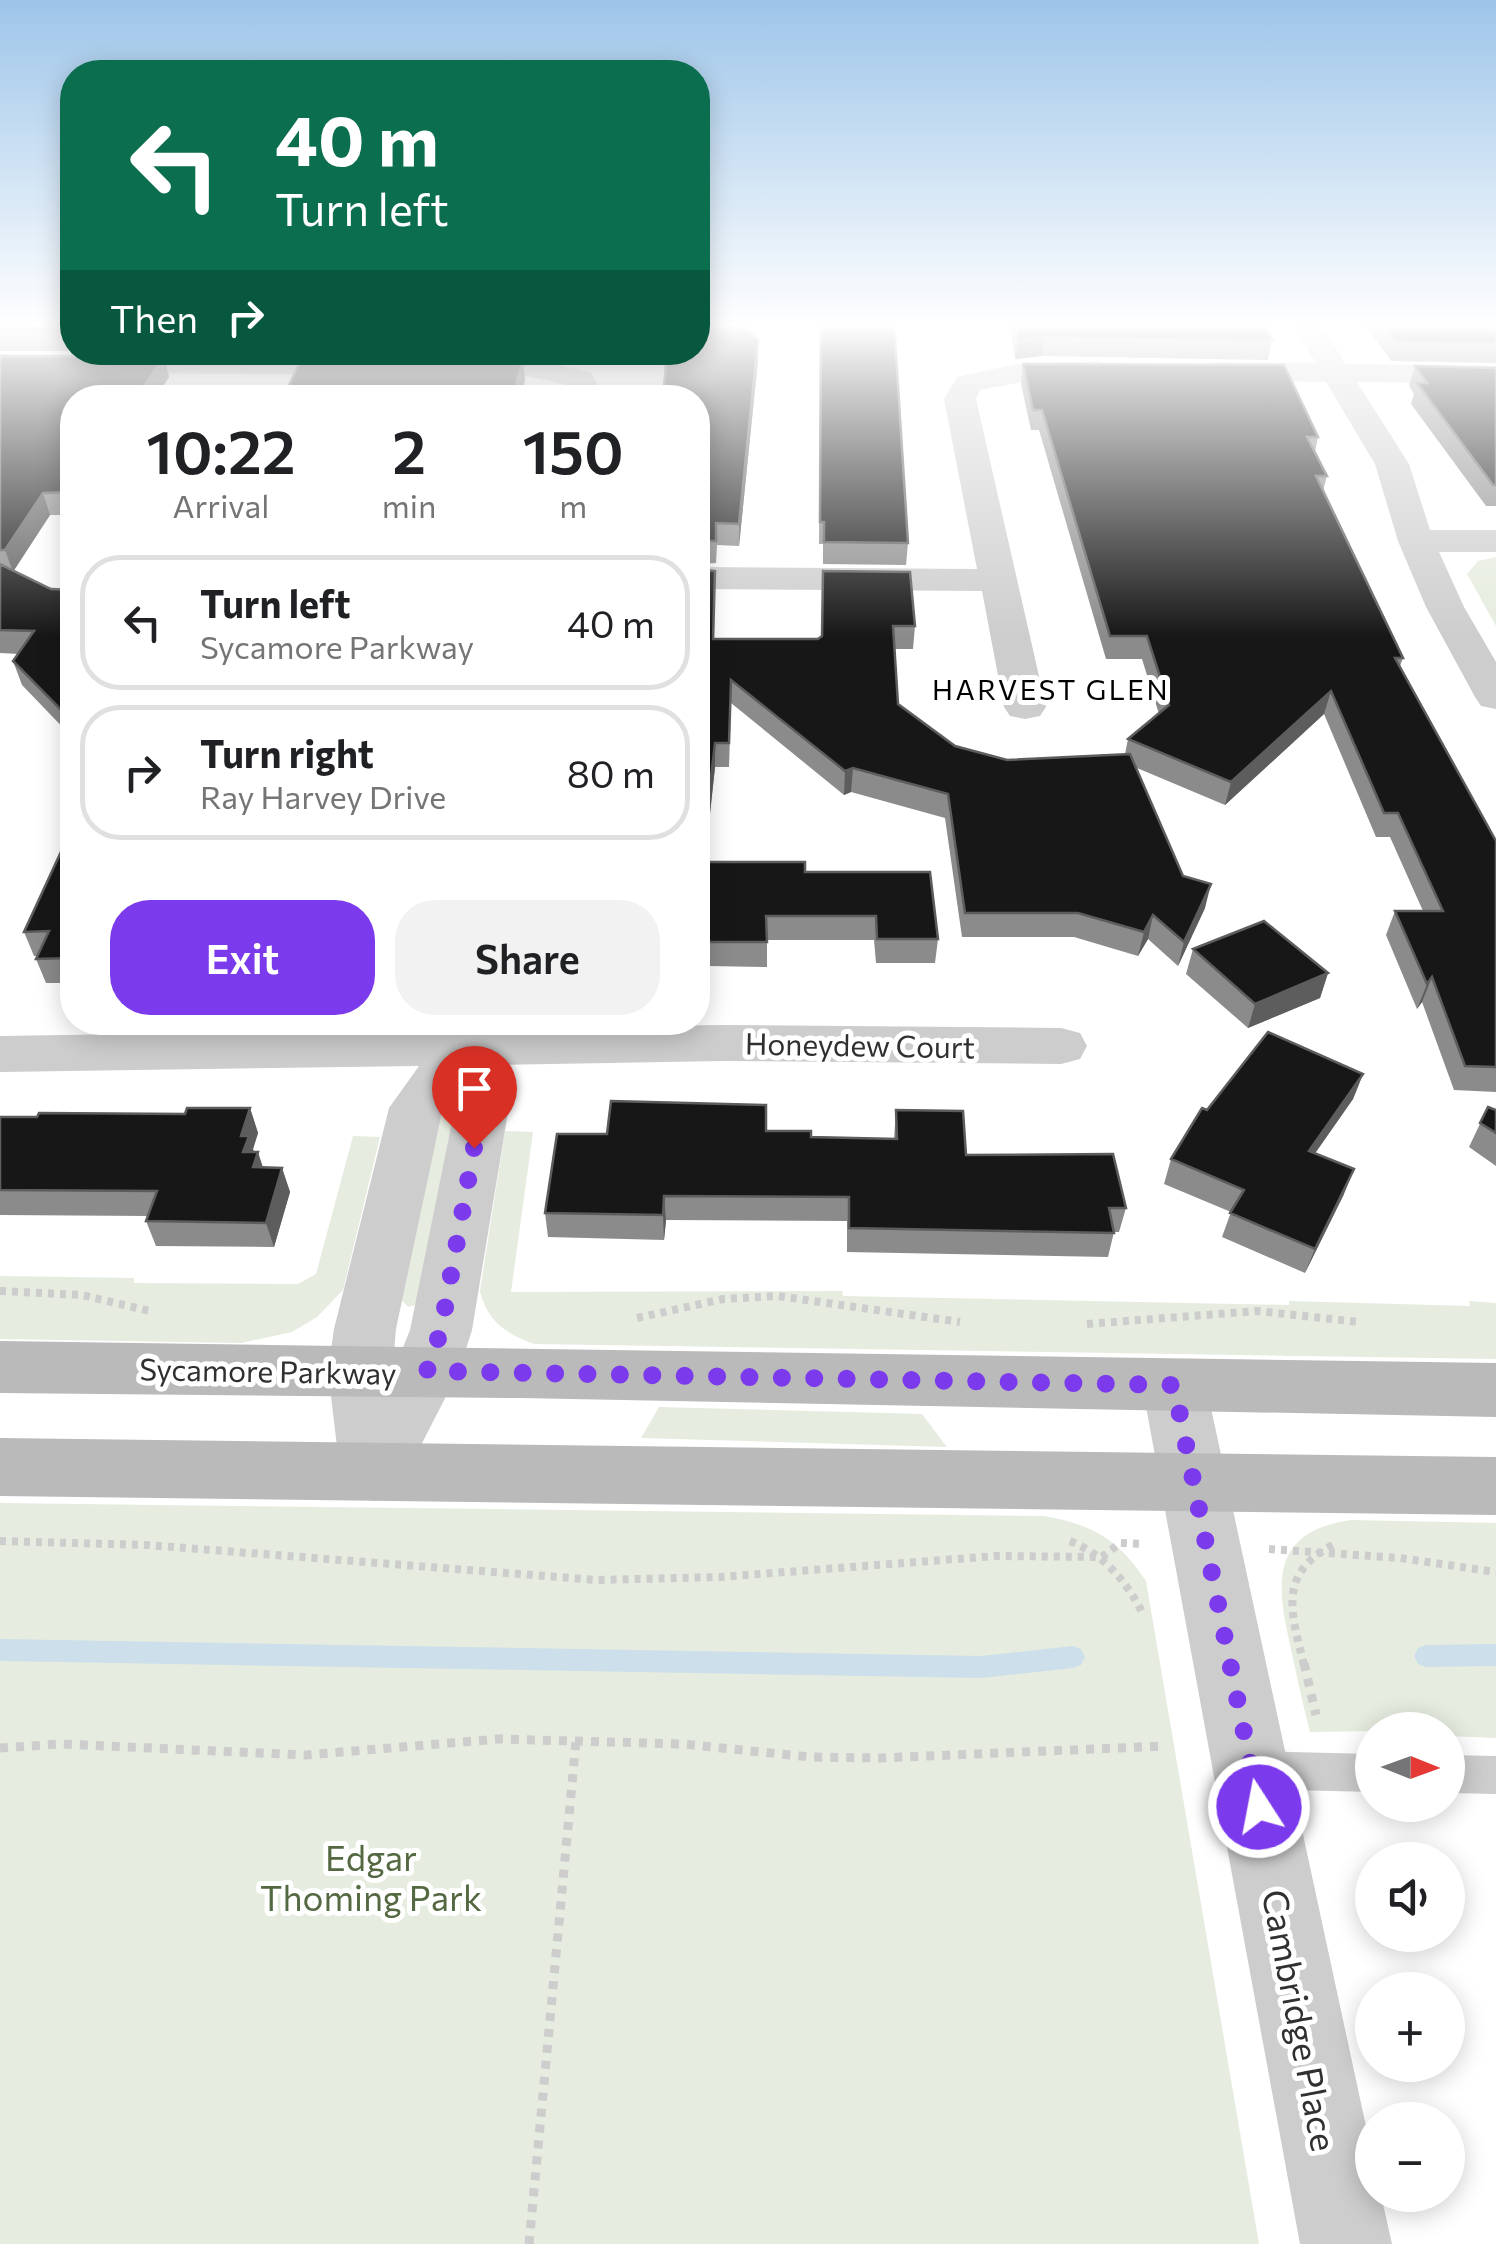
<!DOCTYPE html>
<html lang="en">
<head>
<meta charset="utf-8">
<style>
	body { margin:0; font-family:Commissioner,sans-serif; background:#f2f2f2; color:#202124; height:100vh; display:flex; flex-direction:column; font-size:38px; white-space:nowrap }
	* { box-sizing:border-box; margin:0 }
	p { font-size:32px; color:#757577 }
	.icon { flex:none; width:55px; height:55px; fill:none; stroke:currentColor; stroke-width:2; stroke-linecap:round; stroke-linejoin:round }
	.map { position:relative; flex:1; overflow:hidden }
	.panel { position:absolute; left:60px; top:385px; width:650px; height:650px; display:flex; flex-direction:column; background:#fff; border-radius:40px; box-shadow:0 5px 25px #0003 }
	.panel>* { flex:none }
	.guide { position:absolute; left:60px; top:60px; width:650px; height:305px; border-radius:40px; box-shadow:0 5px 25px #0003; background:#0b6e4f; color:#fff; overflow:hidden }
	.needle { width:65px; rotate:91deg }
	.tools { position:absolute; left:1355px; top:1712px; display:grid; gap:20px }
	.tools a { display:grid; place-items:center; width:110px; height:110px; border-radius:50%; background:#fff; box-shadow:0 5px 25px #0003; font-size:50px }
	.pin { position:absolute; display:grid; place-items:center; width:85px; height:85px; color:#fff; margin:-102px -42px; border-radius:50% 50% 50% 0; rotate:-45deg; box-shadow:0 0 10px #0007 }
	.pin .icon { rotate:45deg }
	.me { position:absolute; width:110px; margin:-55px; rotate:349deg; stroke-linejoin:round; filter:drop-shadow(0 0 8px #0008) }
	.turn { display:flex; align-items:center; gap:35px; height:210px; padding:0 50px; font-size:45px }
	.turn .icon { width:130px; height:130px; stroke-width:2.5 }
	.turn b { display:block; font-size:70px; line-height:85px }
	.then { display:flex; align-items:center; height:95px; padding:0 50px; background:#0003; gap:20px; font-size:38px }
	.eta { display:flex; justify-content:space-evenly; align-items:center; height:170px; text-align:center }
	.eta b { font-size:60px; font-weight:600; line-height:70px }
	.button { display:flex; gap:20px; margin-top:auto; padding:20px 50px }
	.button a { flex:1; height:115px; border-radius:40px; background:#7c3aed; color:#fff; font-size:40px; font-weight:600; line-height:115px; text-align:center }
	.button a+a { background:#f2f2f2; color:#202124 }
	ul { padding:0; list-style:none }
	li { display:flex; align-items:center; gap:30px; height:135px; margin:0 20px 15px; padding:0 30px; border:5px solid #e0e0e0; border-radius:40px }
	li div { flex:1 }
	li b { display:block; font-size:38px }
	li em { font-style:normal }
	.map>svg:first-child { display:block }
	.green { fill:#e6ecdf }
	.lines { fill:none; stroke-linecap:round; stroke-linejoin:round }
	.stream { fill:#cddfea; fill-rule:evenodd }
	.path-far1 { stroke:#cdcdcd; stroke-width:8; stroke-dasharray:6 6; stroke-linecap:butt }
	.path { stroke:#cdcdcd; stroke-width:9; stroke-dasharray:8 8; stroke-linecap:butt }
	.service { fill:#cdcdcd; fill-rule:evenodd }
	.minor { fill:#cdcdcd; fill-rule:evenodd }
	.secondary { fill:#bababa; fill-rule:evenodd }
	.wall { fill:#8b8b8b }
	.shaded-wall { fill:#5d5d5d }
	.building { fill:#171717; stroke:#5d5d5d; stroke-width:2.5 }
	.route { stroke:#7c3aed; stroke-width:18; stroke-dasharray:0 32.4 }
	.labels { text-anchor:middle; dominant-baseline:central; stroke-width:10; stroke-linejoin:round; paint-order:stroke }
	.far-neighbourhood-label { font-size:28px; letter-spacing:2.5px; fill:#000; stroke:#fff }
	.street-label { font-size:30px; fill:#303030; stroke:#fff }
	.near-park-label { font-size:35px; fill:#546941; stroke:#fff }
	.near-street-label { font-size:35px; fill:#303030; stroke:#fff }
</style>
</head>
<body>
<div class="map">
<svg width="1496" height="2244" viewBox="0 0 1496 2244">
	<rect width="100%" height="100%" fill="#fff"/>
	<path class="green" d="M 1496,557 L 1496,626 L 1467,574 L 1478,561 Z
		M 449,1107 L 455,1109 L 416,1305 L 408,1307 L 399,1297 L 443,1108 Z
		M 505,1131 L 533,1132 L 511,1292 L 842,1291 L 843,1296 L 1289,1305 L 1289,1301 L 1470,1306 L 1469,1301 L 1496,1303 L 1496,1359 L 534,1344 C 506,1334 487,1321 480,1291 Z
		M 353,1136 L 380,1137 L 343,1290 L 317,1317 L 292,1332 L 241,1343 L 0,1339 L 0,1276 L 134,1278 L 134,1283 L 298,1284 L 316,1274 Z
		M 659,1407 L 922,1414 L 947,1447 L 641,1438 Z
		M 0,1503 L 1044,1516 C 1092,1524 1119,1540 1146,1581 L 1259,2244 L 0,2244 Z
		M 1351,1520 L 1496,1523 L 1496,1738 L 1448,1736 L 1448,1730 L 1310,1732 C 1303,1705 1297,1677 1291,1649 C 1276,1584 1269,1532 1351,1520 Z"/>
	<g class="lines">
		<path class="stream" d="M 0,1639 L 981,1656 L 1073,1646 L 1081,1649 L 1085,1657 L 1081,1665 L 1073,1668 L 981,1678 L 0,1661 Z
			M 1496,1644 L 1496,1666 L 1426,1667 L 1418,1664 L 1414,1656 L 1418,1648 L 1426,1645 Z"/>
		<path class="path-far1" d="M 0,1291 L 82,1295 L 150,1311
			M 637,1318 L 723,1299 L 778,1296 L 960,1322
			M 1087,1324 L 1258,1311 L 1359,1322
			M 0,1541 L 147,1545 L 597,1580 L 720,1577 L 996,1556 L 1102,1557 L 1120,1543 L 1142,1544
			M 1070,1541 C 1106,1556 1127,1582 1144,1616
			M 1269,1549 L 1400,1558 L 1496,1572
			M 1304,1665 C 1292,1615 1276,1574 1333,1545"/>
		<path class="path" d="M 1304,1663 L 1316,1715
			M 0,1748 L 61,1744 L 305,1755 L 499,1739 L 683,1744 L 810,1757 L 880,1758 L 1165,1746
			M 529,2244 L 576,1741"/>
		<path class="service" d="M 1253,1751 L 1372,1754 L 1372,1792 L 1253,1789 L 1240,1783 L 1234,1770 L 1240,1757 Z
			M 1448,1755 L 1496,1756 L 1496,1794 L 1448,1793 Z"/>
		<path class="minor" d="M 1292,323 L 1320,323 L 1346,364 L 1496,366 L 1496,384 L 1357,382 L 1409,464 L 1430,530 L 1496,530 L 1496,552 L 1439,552 L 1464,607 L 1496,662 L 1496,709 L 1481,706 L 1475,697 L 1426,607 L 1398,541 L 1375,464 L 1326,382 L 1214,380 L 1203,377 L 1199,371 L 1203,365 L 1214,362 L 1316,363 Z
			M 0,354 L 371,357 L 382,360 L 386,366 L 382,372 L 371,375 L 0,372 Z
			M 452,358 L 526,358 L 591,372 L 604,398 L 573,398 L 568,385 L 526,376 L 441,373 L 437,367 L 441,361 Z
			M 1098,361 L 1109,364 L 1113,370 L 1109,376 L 1032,380 L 980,390 L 976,399 L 1046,707 L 1040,716 L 1025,719 L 1010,716 L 1004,707 L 982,591 L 698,589 L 698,567 L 977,569 L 944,399 L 957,377 L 1016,364 Z
			M 442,1022 L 494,1022 L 493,1028 L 722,1025 L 1061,1028 L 1080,1033 L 1087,1046 L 1080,1059 L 1061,1064 L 722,1061 L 494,1065 L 508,1112 L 472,1330 L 459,1371 L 397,1492 L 373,1501 L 349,1492 L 340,1472 L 328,1371 L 334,1329 L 389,1108 L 419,1066 L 0,1072 L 0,1036 L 441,1029 ZM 451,1101 L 454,1112 L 410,1330 L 392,1375 L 396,1329 L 442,1112 Z
			M 1174,1359 L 1197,1366 L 1206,1385 L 1372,2154 L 1372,2195 L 1381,2195 L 1392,2244 L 1300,2244 L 1142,1385 L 1151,1366 Z"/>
		<path class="secondary" d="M 0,1341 L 1496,1363 L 1496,1417 L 520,1398 L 0,1393 Z
			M 0,1438 L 1496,1457 L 1496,1515 L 0,1496 Z"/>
	</g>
	<path class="wall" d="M 0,323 L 72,323 L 72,351 L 0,351 Z
		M 820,323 L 908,543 L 906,565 L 823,564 L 823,544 L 819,544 Z
		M 1010,323 L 1263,323 L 1272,340 L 1268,360 L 1042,356 L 1015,359 Z
		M 1364,323 L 1496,323 L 1496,363 L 1391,361 Z
		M 758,340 L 758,360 L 739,546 L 717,545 L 716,563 L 698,564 L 698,398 Z
		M 318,352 L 534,352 L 533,356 Z
		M 0,356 L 164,357 L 169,377 L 155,398 L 72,398 L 72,515 L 50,515 L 13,571 L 51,589 L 72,590 L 72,737 L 22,685 L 13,661 L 19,654 L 0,653 Z
		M 1023,364 L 1318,437 L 1315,452 L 1327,476 L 1323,491 L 1403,658 L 1400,666 L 1496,841 L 1496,1092 L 1454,1090 L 1422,1002 L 1417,1009 L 1386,935 L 1395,911 L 1423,911 L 1390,837 L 1376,837 L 1324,714 L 1225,805 L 1137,768 L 1183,876 L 1205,908 L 1178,966 L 1148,939 L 1138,956 L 1074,937 L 962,937 L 945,818 L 851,792 L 844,795 L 731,703 L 729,767 L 715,767 L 705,862 L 805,872 L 938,939 L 935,963 L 876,963 L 874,940 L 767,940 L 767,967 L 708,966 L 708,958 L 698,958 L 698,569 L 715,571 L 714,639 L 818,639 L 821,636 L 823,571 L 915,626 L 913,649 L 894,649 L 898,704 L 955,746 L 1007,760 L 1125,754 L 1128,739 L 1159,714 L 1142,659 L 1106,659 L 1039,430 L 1031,430 L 1021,384 Z
		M 1415,366 L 1496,368 L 1496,506 L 1486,506 L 1411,404 L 1414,394 L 1409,386 Z
		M 72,828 L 72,983 L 46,983 L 36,959 L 37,956 L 34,956 L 24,932 Z
		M 1193,949 L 1328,973 L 1320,998 L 1248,1028 L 1186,974 Z
		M 1363,1074 L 1353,1099 L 1315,1153 L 1344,1194 L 1305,1273 L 1222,1237 L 1231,1212 L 1164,1184 L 1171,1159 L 1207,1110 Z
		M 1488,1107 L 1496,1110 L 1496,1166 L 1469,1147 Z
		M 250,1108 L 258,1133 L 253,1149 L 254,1152 L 262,1167 L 282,1168 L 290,1192 L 274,1247 L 156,1246 L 146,1221 L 148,1216 L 0,1215 L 0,1117 L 185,1114 Z
		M 896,1110 L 966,1155 L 1126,1208 L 1119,1232 L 1114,1232 L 1108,1257 L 847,1252 L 847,1221 L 666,1220 L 664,1240 L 548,1237 L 545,1213 L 607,1134 L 766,1131 L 811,1137 L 894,1139 Z"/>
	<path class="shaded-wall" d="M 1045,337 L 1042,356 L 1015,359 L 1018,340 Z
		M 758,340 L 758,360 L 739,546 L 739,524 Z
		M 164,357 L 169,377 L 155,398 L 136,398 Z
		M 523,360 L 525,380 L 520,398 L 512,398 Z
		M 43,493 L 50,515 L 13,572 L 5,550 Z
		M 1331,691 L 1324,714 L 1225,805 L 1231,782 Z
		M 715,743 L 715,767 L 702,886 L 701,862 Z
		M 853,768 L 851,792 L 844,795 L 845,771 Z
		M 1211,884 L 1205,908 L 1178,966 L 1184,942 Z
		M 1153,915 L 1148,939 L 1138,956 L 1144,932 Z
		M 1328,973 L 1320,998 L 1248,1028 L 1255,1004 Z
		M 1432,977 L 1422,1002 L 1417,1009 L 1427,984 Z
		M 1363,1074 L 1353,1099 L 1300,1175 L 1309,1151 Z
		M 250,1108 L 258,1133 L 253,1149 L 256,1158 L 258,1152 L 266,1177 L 254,1170 L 243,1152 L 241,1136 Z
		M 282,1168 L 290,1192 L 274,1247 L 266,1223 Z
		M 1354,1169 L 1344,1194 L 1305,1273 L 1315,1249 Z
		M 664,1196 L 666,1220 L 664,1240 L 663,1215 Z"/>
	<path class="building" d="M 0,323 L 72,323 L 72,332 L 0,332 Z
		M 698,323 L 739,323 L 758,340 L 739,524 L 716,523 L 716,541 L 698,541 L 698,398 L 663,398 L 667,352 L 698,352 Z
		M 821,323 L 894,323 L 908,543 L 824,542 L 824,522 L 820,522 Z
		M 1015,323 L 1263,323 L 1272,340 L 1045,337 L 1018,340 Z
		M 1383,323 L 1496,323 L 1496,343 L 1396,341 Z
		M 0,356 L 164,357 L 136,398 L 72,398 L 72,492 L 43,493 L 5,550 L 0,550 Z
		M 302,358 L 523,360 L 512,398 L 283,398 Z
		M 1023,364 L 1284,365 L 1318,437 L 1307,437 L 1327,476 L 1316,476 L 1403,658 L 1395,658 L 1496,841 L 1496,1067 L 1465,1066 L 1432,977 L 1427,984 L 1395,911 L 1443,911 L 1398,813 L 1384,813 L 1331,691 L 1231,782 L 1128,739 L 1169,705 L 1147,636 L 1110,636 L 1042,410 L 1033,410 Z
		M 1415,366 L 1496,368 L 1496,485 L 1493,485 L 1417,383 L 1427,383 Z
		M 0,564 L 51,589 L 72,590 L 72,721 L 13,661 L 34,631 L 0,630 Z
		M 698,569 L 715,571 L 713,639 L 818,639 L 822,636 L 823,571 L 910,572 L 915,626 L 893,626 L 898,704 L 955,746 L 1007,760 L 1130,754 L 1183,876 L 1211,884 L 1184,942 L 1153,915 L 1144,932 L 1078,913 L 965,913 L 948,794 L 853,768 L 845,771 L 731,680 L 729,743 L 715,743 L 701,862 L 805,862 L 805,872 L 930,872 L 938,939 L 877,939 L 876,916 L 766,916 L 767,942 L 708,942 L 708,933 L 698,933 Z
		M 72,828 L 72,958 L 36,959 L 49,931 L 24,932 Z
		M 1264,921 L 1328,973 L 1255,1004 L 1193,949 Z
		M 1268,1032 L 1363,1074 L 1309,1151 L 1354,1169 L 1315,1249 L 1230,1213 L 1244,1190 L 1171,1159 L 1202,1108 L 1207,1110 Z
		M 611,1101 L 766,1105 L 766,1131 L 811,1131 L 811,1137 L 897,1139 L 896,1110 L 963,1111 L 966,1155 L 1113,1154 L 1126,1208 L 1109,1208 L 1114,1233 L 849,1228 L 849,1197 L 664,1196 L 663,1215 L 545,1213 L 557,1134 L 607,1134 Z
		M 1488,1107 L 1496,1110 L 1496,1133 L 1480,1123 Z
		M 187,1108 L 250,1108 L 241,1136 L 249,1136 L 243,1152 L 258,1152 L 253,1167 L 282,1168 L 266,1223 L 146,1221 L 157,1191 L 0,1190 L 0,1117 L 37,1117 L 39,1113 L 185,1114 Z"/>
	<linearGradient id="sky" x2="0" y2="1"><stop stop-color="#9dc5e9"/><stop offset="0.51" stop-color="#fff"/><stop offset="1" stop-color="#fff" stop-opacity="0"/></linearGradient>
	<rect width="1496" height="637" fill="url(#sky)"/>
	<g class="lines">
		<path class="route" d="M 474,1148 L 441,1330 L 427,1371 L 1174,1385 L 1259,1807"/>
	</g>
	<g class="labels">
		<g class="far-neighbourhood-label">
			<text x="1051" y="689">HARVEST GLEN</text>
		</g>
		<g class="street-label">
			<text transform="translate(860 1044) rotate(1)">Honeydew Court</text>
			<text transform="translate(268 1370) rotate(1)">Sycamore Parkway</text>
		</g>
		<g class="near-park-label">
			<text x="371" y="1856">Edgar<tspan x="371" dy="40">Thoming Park</tspan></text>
		</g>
		<g class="near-street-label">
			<text transform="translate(1301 2020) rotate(79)">Cambridge Place</text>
		</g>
	</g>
</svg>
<div class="tools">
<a><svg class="needle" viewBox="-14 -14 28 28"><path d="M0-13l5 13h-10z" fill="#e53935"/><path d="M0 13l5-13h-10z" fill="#757577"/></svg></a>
<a><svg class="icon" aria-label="sound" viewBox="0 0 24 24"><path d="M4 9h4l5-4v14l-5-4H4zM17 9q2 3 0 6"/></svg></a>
<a>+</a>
<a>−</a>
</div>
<div class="pin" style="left:474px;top:1148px;background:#d93025"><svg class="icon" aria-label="arrive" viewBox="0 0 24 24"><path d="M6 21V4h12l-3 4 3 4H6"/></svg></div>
<svg class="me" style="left:1259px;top:1807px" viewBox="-20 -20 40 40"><circle r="17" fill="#7c3aed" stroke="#fff" stroke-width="3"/><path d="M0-11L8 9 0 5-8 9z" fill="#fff"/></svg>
<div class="guide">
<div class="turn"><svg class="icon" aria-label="left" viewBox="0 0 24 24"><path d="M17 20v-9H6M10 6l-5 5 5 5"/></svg><div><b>40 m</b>Turn left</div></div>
<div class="then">Then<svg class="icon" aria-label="right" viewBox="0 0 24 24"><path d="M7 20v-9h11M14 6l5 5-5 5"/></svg></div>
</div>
<section class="panel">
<div class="eta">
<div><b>10:22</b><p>Arrival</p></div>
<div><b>2</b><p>min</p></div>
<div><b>150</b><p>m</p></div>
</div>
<ul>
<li><svg class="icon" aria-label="left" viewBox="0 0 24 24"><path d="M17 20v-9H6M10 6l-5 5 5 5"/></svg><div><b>Turn left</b><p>Sycamore Parkway</p></div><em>40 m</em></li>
<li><svg class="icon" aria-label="right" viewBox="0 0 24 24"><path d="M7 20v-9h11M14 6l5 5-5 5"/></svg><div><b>Turn right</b><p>Ray Harvey Drive</p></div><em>80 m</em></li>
</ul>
<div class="button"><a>Exit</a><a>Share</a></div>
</section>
</div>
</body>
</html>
